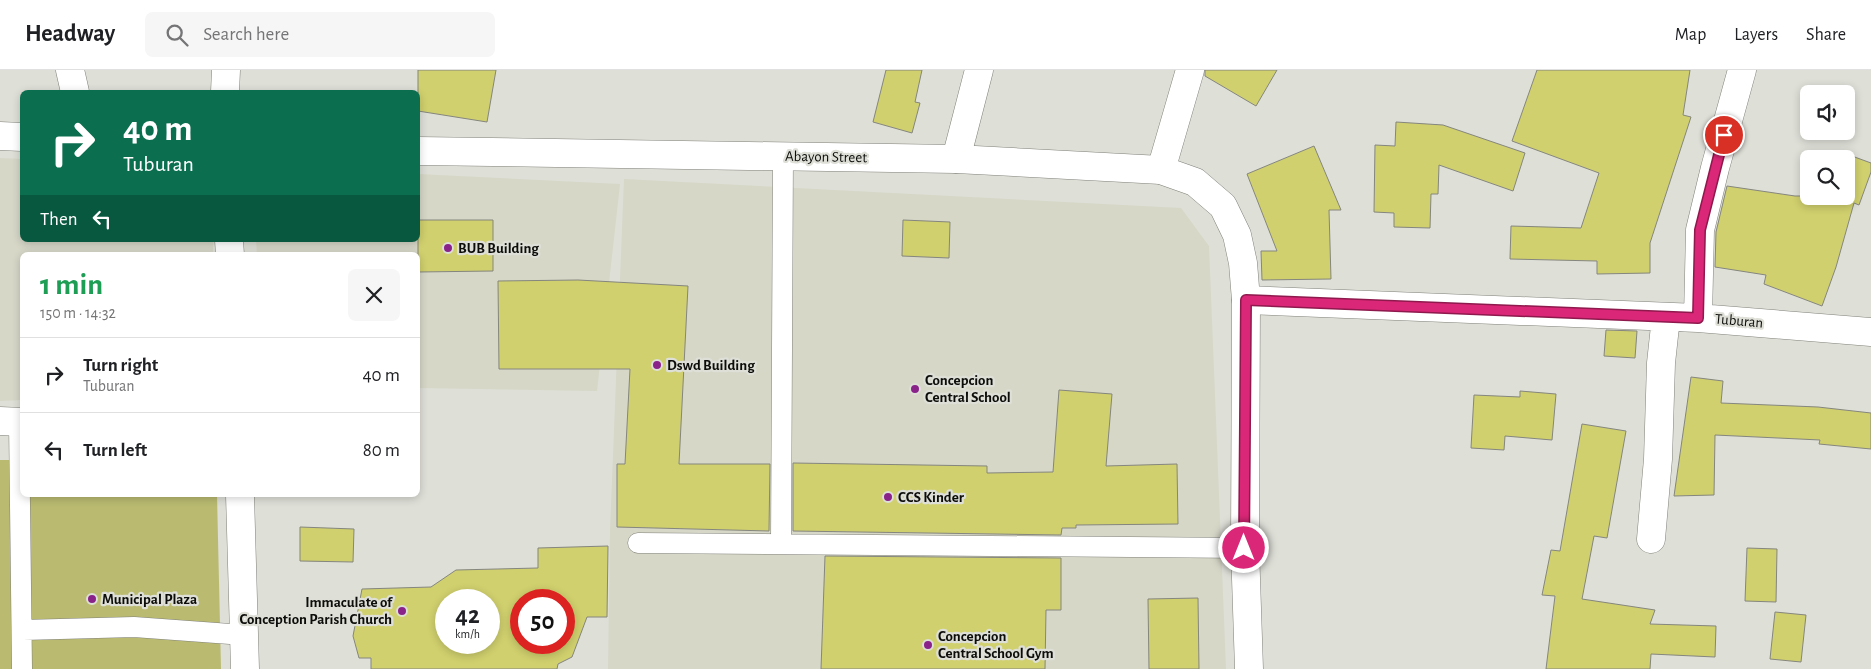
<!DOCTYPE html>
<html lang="en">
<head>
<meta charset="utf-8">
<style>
	body { margin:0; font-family:"Alegreya Sans",sans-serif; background:#f6f6f6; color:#202124; height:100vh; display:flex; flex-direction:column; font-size:19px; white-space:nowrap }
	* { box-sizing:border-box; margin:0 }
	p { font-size:16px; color:#757577 }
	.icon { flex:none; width:28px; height:28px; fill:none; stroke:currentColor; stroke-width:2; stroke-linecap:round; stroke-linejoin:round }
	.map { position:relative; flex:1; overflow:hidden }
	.drawer { position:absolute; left:20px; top:182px; width:400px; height:245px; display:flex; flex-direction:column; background:#fff; border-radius:8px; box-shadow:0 2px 8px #0003 }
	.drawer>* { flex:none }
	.banner { position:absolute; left:20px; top:20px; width:400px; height:152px; border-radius:8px; box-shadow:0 2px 8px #0003; background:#0b6e4f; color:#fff; overflow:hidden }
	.fabs { position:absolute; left:1800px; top:15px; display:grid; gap:10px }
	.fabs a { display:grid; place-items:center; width:55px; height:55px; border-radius:8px; background:#fff; box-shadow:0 2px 8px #0003; font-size:25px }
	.speed { position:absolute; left:435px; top:519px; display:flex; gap:10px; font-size:25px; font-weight:700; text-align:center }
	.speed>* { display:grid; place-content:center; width:65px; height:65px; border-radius:50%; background:#fff; box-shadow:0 2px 8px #0003; line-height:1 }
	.speed small { font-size:12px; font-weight:400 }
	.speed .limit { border:8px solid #d22; background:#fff; color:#111 }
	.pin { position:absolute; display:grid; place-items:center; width:42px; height:42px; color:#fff; margin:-21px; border:2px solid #fff; border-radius:50%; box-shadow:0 1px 5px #0007 }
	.me { position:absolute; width:55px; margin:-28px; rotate:0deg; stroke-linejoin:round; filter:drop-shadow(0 0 4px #0008) }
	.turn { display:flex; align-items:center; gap:18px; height:105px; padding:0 20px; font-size:22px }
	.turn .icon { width:65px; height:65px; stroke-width:2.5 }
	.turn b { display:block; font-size:35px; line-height:42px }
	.then { display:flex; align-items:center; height:48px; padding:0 20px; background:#0003; gap:10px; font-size:19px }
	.round { display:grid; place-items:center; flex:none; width:52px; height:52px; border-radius:8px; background:#f6f6f6 }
	.head { display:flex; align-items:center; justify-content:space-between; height:85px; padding:0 20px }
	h1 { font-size:30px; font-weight:700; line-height:38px; color:#1e9e55 }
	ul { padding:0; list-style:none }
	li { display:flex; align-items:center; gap:15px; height:75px; padding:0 20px; border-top:1px solid #e0e0e0 }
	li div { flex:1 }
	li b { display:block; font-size:19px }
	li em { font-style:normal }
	header { display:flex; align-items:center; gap:30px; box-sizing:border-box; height:70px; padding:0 25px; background:#fff; border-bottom:1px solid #e0e0e0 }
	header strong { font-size:24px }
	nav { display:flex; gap:28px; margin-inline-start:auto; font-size:18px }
	.search { width:350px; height:45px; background:#f6f6f6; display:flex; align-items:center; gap:12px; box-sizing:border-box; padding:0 18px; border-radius:8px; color:#757577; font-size:19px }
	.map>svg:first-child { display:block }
	.built { fill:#d6d7c7 }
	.green { fill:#babb71 }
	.building { fill:#d0d06e; stroke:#85867e; fill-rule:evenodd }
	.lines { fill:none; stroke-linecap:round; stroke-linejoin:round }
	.lane-casing { stroke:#81817a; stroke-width:21 }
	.street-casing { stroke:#81817a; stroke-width:29 }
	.secondary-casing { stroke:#81817a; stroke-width:29 }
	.lane { stroke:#fff; stroke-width:20 }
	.street { stroke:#fff; stroke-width:28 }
	.secondary { stroke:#fff; stroke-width:28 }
	.route-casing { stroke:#8e194d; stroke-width:12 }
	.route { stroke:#db2777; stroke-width:9 }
	.poi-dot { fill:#8a2389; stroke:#dedfd7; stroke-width:2 }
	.labels { text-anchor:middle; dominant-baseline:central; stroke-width:4.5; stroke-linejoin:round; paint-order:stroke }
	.street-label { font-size:15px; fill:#0c0c0a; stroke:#dedfd7 }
	.poi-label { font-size:15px; font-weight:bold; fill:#0c0c0a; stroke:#dedfd7; text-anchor:start }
</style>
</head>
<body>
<header>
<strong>Headway</strong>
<div class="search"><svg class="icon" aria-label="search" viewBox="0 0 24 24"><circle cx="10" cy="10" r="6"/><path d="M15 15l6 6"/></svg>Search here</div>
<nav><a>Map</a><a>Layers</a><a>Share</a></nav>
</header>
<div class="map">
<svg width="1871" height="599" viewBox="0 0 1871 599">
	<rect width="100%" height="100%" fill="#dedfd7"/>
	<path class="built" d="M 0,88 L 22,89 L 22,170 L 213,170 L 213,185 L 22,185 L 22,330 L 0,331 Z
		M 418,104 L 620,114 L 597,321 L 418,318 L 418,185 L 257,185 L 256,170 L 418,170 Z
		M 624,109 L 1181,138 L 1209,176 L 1226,599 L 608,599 L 610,461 Z"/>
	<path class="green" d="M 0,390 L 22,390 L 22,425 L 217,425 L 221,599 L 0,599 Z"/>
	<path class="building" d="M 418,0 L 496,0 L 487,52 L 418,41 Z
		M 886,0 L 922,0 L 915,32 L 920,33 L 912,63 L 873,52 Z
		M 1205,0 L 1277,0 L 1256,36 L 1205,6 Z
		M 1537,0 L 1690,0 L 1683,45 L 1691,47 L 1650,173 L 1650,203 L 1597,204 L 1597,191 L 1510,189 L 1511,156 L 1581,158 L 1599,103 L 1512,71 Z
		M 1396,52 L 1443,55 L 1525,83 L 1513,121 L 1439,95 L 1438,124 L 1431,124 L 1430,158 L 1394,157 L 1394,143 L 1374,142 L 1375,75 L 1395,76 Z
		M 1314,76 L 1341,140 L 1329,140 L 1331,209 L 1262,210 L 1261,181 L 1277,181 L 1247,104 Z
		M 1841,82 L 1871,93 L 1871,102 L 1859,135 L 1854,133 L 1836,197 L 1822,236 L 1764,214 L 1766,205 L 1715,197 L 1716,162 L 1727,116 L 1795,126 L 1846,126 L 1846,89 L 1839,89 Z
		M 418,150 L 493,150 L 493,201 L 418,202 Z
		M 903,150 L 950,152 L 949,188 L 902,186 Z
		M 578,210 L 688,216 L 679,394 L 770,394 L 769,461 L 617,457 L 617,394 L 625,394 L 630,299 L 499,299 L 498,211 Z
		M 1606,260 L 1637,261 L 1635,288 L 1604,286 Z
		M 1691,307 L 1723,311 L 1721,333 L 1818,337 L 1871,343 L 1871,379 L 1819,374 L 1820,370 L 1715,365 L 1714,425 L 1674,426 Z
		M 1059,320 L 1112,324 L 1106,396 L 1177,394 L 1178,454 L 1076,455 L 1076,458 L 1062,458 L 1061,465 L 793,461 L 793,393 L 987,396 L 987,403 L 1053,402 Z
		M 1520,321 L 1556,324 L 1552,370 L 1505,366 L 1504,380 L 1471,378 L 1474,325 L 1520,327 Z
		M 1582,354 L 1626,361 L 1607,468 L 1594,466 L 1582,529 L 1655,540 L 1650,554 L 1716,556 L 1715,587 L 1651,584 L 1650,599 L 1546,599 L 1555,526 L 1542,525 L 1551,480 L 1560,481 Z
		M 300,457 L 354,459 L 353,492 L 300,491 Z
		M 608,476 L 607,547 L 587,547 L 572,587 L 558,594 L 557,599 L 371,599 L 371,588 L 359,588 L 353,566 L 362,519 L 431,517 L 456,500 L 538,498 L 538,478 ZM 446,530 L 489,530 L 489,572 L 446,572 ZM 521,530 L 564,530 L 564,572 L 521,572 Z
		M 1747,478 L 1777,479 L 1776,532 L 1745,531 Z
		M 825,486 L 1061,488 L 1061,540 L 1046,540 L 1045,599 L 821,599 Z
		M 1198,528 L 1199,599 L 1149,599 L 1148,529 Z
		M 1775,542 L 1806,545 L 1801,592 L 1770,589 Z"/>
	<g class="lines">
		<g class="lane-casing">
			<path id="lane" d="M 19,352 L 22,599
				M 638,473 L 1245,478
				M 781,473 L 783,86
				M 23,560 L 134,557 L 244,565"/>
		</g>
		<g class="street-casing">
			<path id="street" d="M 70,0 L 75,22
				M 956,89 L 979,0
				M 1161,100 L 1190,0
				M 1246,230 L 1698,248 L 1871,262
				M 1698,248 L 1700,160 L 1715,98 L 1742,0
				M 0,351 L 22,352
				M 1651,469 L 1658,389 L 1661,293 L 1666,247"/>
		</g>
		<g class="secondary-casing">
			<path id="secondary" d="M 225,22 L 226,0
				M 0,66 L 22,67
				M 418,81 L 956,89 L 1161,100 L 1195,112 L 1223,136 L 1237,165 L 1243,193 L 1246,230 L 1245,478 L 1249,599
				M 229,170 L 230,185
				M 240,425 L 245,599"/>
		</g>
		<use href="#lane" class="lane"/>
		<use href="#street" class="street"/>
		<use href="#secondary" class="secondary"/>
	</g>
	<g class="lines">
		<g class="route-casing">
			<path id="route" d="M 1244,478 L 1246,230 L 1698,248 L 1700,160 L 1724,65"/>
		</g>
		<use href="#route" class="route"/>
	</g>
	<g class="poi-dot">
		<circle cx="448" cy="178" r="5"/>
		<circle cx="657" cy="295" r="5"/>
		<circle cx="915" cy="319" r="5"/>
		<circle cx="888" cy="427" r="5"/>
		<circle cx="92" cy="529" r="5"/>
		<circle cx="402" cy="541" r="5"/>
		<circle cx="928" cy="575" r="5"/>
	</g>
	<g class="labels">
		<g class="street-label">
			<text transform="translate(826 87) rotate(1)">Abayon Street</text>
			<text transform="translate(1739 251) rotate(5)">Tuburan</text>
		</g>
		<g class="poi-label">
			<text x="458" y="178">BUB Building</text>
			<text x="667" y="295">Dswd Building</text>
			<text x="925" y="310">Concepcion<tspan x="925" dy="17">Central School</tspan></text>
			<text x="898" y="427">CCS Kinder</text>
			<text x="102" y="529">Municipal Plaza</text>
			<text x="392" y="532" text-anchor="end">Immaculate of<tspan x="392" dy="17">Conception Parish Church</tspan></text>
			<text x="938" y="566">Concepcion<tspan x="938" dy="17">Central School Gym</tspan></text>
		</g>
	</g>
</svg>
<div class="fabs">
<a><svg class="icon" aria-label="sound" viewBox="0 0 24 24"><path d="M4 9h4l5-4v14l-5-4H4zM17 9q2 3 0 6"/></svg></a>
<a><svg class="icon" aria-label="search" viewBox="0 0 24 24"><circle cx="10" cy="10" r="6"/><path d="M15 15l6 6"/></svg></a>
</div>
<div class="speed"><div>42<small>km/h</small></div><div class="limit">50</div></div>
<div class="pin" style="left:1724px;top:65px;background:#d93025"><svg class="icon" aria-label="arrive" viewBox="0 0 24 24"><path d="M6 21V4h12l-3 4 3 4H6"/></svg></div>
<svg class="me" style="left:1244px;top:478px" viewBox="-20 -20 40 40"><circle r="17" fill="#db2777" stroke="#fff" stroke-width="3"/><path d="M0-11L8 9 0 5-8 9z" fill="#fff"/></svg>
<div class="banner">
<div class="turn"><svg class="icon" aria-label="right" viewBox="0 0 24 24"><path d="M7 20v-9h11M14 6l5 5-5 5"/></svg><div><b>40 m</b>Tuburan</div></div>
<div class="then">Then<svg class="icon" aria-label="left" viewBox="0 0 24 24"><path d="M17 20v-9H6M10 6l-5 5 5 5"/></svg></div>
</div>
<section class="drawer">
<div class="head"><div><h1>1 min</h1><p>150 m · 14:32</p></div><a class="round"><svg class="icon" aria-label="close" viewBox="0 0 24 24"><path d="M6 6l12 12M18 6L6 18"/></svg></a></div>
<ul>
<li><svg class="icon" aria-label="right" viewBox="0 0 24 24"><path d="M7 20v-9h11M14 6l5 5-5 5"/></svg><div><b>Turn right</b><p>Tuburan</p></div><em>40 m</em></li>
<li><svg class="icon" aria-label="left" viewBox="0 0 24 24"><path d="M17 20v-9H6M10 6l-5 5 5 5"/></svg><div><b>Turn left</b></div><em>80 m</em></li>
</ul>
</section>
</div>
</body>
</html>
